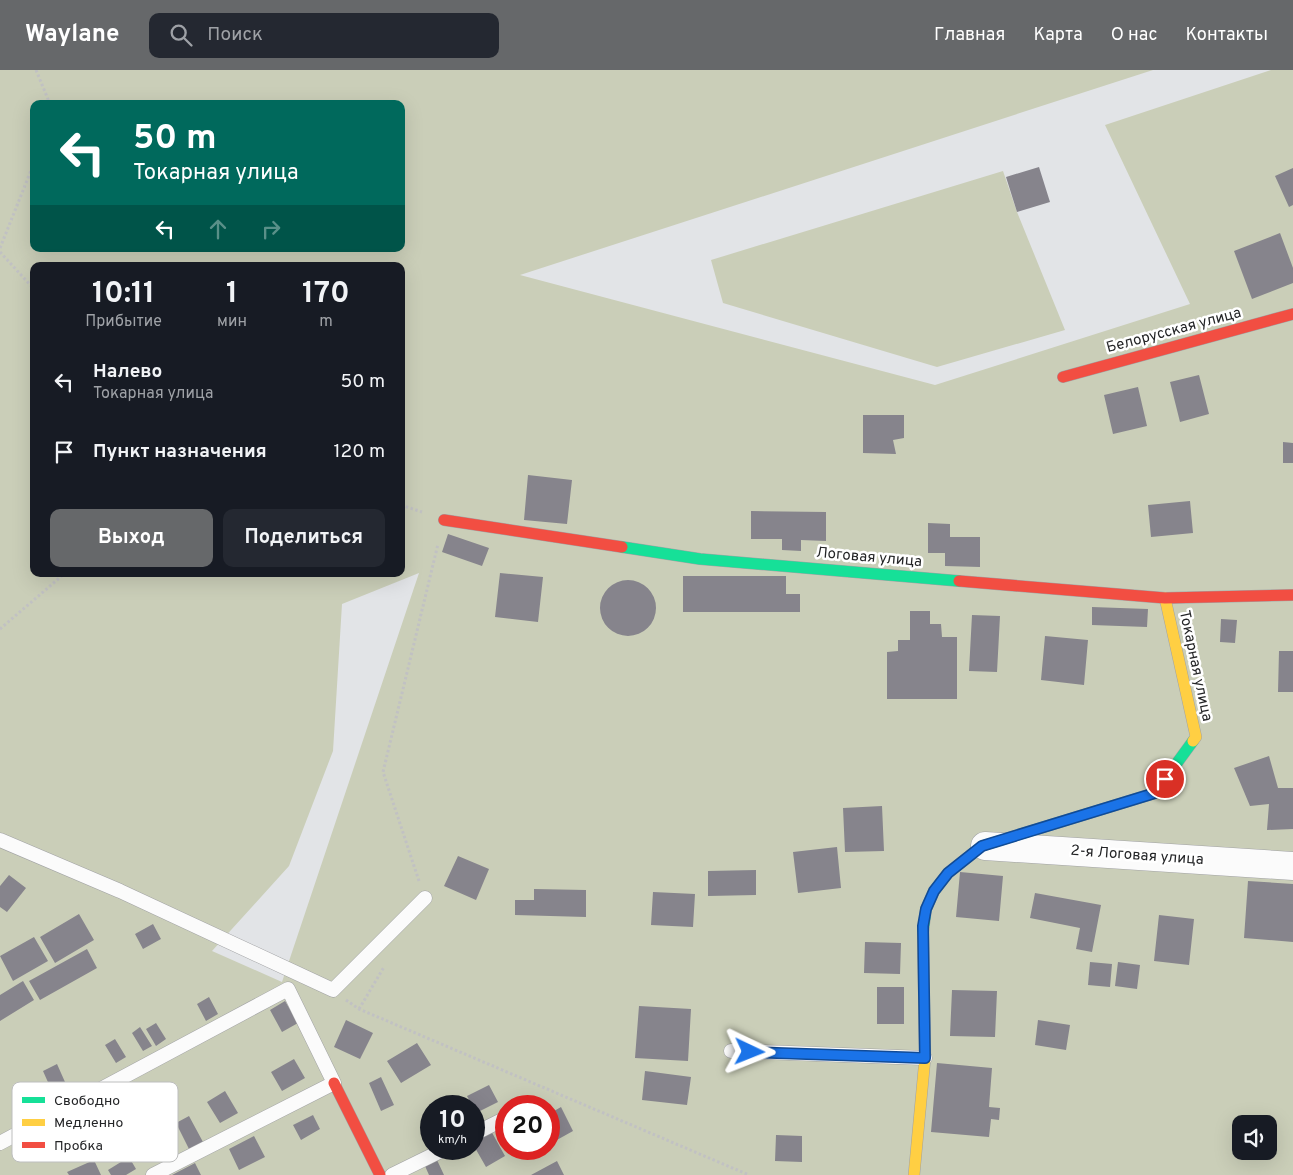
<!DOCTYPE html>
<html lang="ru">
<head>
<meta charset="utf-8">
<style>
	body { margin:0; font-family:Overpass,sans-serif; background:#242831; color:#f1f3f6; height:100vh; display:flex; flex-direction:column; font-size:19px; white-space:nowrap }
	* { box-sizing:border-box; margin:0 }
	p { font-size:16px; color:#9ea1a6 }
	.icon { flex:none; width:28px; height:28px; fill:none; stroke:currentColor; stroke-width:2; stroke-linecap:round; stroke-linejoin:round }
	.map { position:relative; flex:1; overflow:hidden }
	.sheet { position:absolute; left:30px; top:192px; width:375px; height:315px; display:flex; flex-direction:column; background:#171b24; border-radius:10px; box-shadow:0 5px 20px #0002 }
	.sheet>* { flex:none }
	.guide { position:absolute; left:30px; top:30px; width:375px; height:152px; border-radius:10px; box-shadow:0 5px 20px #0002; background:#00695c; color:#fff; overflow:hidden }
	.tools { position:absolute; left:1232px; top:1045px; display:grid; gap:10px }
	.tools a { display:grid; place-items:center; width:45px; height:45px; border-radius:10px; background:#171b24; box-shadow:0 5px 20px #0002; font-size:25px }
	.speed { position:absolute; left:420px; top:1025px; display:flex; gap:10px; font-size:25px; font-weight:700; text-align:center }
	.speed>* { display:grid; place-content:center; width:65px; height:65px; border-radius:50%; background:#171b24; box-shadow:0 5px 20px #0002; line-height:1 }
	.speed small { font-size:12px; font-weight:400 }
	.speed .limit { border:8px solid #d22; background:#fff; color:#111 }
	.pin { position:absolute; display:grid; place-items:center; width:42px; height:42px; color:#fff; margin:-21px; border:2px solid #fff; border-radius:50%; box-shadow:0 1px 5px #0007 }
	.me { position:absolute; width:55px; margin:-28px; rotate:92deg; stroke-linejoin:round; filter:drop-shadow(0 0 4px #0008) }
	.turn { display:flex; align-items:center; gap:18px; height:105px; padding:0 20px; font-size:22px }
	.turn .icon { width:65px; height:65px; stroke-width:2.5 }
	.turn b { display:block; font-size:35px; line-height:42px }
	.lanes { display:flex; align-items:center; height:48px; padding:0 20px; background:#0003; justify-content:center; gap:25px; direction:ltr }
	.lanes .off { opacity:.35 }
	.eta { display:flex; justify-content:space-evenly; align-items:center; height:85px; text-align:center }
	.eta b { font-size:30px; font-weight:700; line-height:35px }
	.cta { display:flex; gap:10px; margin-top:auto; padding:10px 20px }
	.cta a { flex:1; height:58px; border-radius:10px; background:#66686a; color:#fff; font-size:20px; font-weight:700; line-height:58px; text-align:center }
	.cta a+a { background:#242831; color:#f1f3f6 }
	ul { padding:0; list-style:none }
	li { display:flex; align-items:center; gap:15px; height:70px; padding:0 20px }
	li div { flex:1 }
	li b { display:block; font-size:19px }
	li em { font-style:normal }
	header { display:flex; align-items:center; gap:30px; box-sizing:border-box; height:70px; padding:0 25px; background:#66686a; color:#fff }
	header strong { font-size:24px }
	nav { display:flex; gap:28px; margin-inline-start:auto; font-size:18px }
	.search { width:350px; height:45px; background:#242831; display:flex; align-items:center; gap:12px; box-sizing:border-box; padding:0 18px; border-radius:10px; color:#9ea1a6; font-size:19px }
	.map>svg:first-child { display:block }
	.green { fill:#caceb8; fill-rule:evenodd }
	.building { fill:#86848c }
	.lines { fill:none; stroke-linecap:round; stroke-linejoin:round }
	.lane-casing { stroke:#a1a2a4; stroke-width:15 }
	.street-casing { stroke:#a1a2a4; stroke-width:29 }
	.fast-casing { stroke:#a1a2a4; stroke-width:12 }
	.slow-casing { stroke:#a1a2a4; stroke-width:12 }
	.jam-casing { stroke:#a1a2a4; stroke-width:12 }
	.path { stroke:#c1c1c3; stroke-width:3; stroke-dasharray:2.5 2.5; stroke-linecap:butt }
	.lane { stroke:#fbfbfb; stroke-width:14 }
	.street { stroke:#fbfbfb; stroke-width:28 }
	.fast { stroke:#16e098; stroke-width:11 }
	.slow { stroke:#ffcf43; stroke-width:11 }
	.jam { stroke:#f24e42; stroke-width:11 }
	.route-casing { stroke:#114b97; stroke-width:12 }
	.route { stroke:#1a73e8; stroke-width:9 }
	.labels { text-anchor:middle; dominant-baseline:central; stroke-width:5; stroke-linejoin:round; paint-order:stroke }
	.street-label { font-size:15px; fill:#242527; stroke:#fff }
	.key { fill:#fff; stroke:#bdbebe; stroke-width:1 }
	.key-label { font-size:14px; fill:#242527 }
</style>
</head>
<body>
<header>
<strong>Waylane</strong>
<div class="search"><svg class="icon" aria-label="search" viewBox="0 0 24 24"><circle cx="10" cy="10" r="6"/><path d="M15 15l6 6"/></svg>Поиск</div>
<nav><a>Главная</a><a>Карта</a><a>О нас</a><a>Контакты</a></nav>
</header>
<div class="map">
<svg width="1293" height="1105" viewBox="0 0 1293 1105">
	<rect width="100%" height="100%" fill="#e2e4e7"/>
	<path class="green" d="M 0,0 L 1153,0 L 520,205 L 935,315 L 1190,234 L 1105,55 L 1271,0 L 1293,0 L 1293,1105 L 0,1105 ZM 34,34 L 401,34 L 401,179 L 34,179 ZM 34,196 L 401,196 L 401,504 L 34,504 ZM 419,503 L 282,912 L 212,881 L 289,796 L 333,681 L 342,534 ZM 431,1036 L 474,1036 L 474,1079 L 431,1079 ZM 506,1036 L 549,1036 L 549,1079 L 506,1079 ZM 1241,1054 L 1269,1054 L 1269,1081 L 1241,1081 Z
		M 1003,101 L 1017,142 L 1065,260 L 937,297 L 723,233 L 711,190 Z"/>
	<path class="building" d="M 1039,97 L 1050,132 L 1017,142 L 1006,107 Z
		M 1293,98 L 1293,135 L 1289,137 L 1275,106 Z
		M 1280,163 L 1293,198 L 1293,213 L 1252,229 L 1234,181 Z
		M 1199,305 L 1209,344 L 1180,352 L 1170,312 Z
		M 1138,317 L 1147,356 L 1113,364 L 1104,325 Z
		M 863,345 L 904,345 L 904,368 L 893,370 L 896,384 L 863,383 Z
		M 1283,372 L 1293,373 L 1293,393 L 1283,393 Z
		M 528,405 L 572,410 L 567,454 L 524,450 Z
		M 1190,431 L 1193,463 L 1151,467 L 1148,435 Z
		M 751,441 L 826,442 L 826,471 L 801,470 L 801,481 L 782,480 L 782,469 L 751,469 Z
		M 928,453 L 950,454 L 950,467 L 980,467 L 980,497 L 945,496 L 945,483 L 928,483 Z
		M 448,464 L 489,478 L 482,496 L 442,482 Z
		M 500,503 L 543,507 L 538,552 L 495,547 Z
		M 683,506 L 786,506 L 786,524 L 800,524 L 800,542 L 683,542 Z
		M600 538a28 28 0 1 1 56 0a28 28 0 1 1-56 0Z
		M 1092,537 L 1148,539 L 1147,557 L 1092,555 Z
		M 910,541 L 930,541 L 930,554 L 941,554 L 942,567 L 957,567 L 957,629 L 887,629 L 887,582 L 898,581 L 898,570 L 910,570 Z
		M 972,545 L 1000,546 L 997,602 L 969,601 Z
		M 1221,549 L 1237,550 L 1235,573 L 1220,572 Z
		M 1045,566 L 1088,570 L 1084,615 L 1041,610 Z
		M 1279,581 L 1293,581 L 1293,622 L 1278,622 Z
		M 1269,686 L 1278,718 L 1293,718 L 1293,759 L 1267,760 L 1269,734 L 1250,736 L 1234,698 Z
		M 882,736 L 884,781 L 845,782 L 843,738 Z
		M 837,777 L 841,818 L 798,823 L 793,782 Z
		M 458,786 L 489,799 L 476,830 L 444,816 Z
		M 756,800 L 756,825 L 708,826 L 708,801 Z
		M 960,802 L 1003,806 L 999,851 L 956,847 Z
		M 9,805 L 26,818 L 7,842 L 0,837 L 0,816 Z
		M 1248,811 L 1293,814 L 1293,872 L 1244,868 Z
		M 534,819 L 586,820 L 586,847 L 515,845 L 515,830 L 534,830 Z
		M 653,822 L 695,824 L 693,857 L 651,855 Z
		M 1035,823 L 1101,835 L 1092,882 L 1076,879 L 1080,858 L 1030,848 Z
		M 79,844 L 94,870 L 55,893 L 40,867 Z
		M 1159,845 L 1194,849 L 1189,895 L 1154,891 Z
		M 153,854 L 161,869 L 143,879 L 135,864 Z
		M 34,867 L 48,891 L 13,911 L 0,886 Z
		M 865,872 L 901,873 L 900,904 L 864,903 Z
		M 87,879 L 97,898 L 40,930 L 29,911 Z
		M 1090,892 L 1112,894 L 1110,917 L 1088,915 Z
		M 1118,892 L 1140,895 L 1137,919 L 1115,916 Z
		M 23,911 L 34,930 L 0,951 L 0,925 Z
		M 877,917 L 904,917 L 904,954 L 877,954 Z
		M 952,920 L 997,921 L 995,967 L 950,966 Z
		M 209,927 L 218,944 L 206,951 L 197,934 Z
		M 285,931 L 298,953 L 282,962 L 270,940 Z
		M 639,936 L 691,939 L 688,991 L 635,988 Z
		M 346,950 L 373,963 L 360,989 L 334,977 Z
		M 1038,950 L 1070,955 L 1066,980 L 1035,975 Z
		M 156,953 L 166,969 L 156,976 L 146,959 Z
		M 140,957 L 152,976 L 143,981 L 132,963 Z
		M 115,969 L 126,987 L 116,993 L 105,975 Z
		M 417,973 L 431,995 L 401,1013 L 387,991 Z
		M 294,989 L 305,1008 L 282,1021 L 271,1002 Z
		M 937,993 L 992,998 L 989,1037 L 1000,1038 L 999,1050 L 991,1049 L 989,1067 L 931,1062 Z
		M 57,994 L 65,1012 L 51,1019 L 43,1001 Z
		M 645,1001 L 691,1007 L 687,1035 L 642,1030 Z
		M 381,1007 L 394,1035 L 381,1041 L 369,1013 Z
		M 489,1015 L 498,1032 L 476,1043 L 467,1026 Z
		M 225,1021 L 238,1043 L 220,1053 L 207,1032 Z
		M 561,1037 L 573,1061 L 555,1071 L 549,1061 L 549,1044 Z
		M 313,1045 L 320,1059 L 301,1070 L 293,1055 Z
		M 189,1046 L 203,1072 L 189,1079 L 176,1053 Z
		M 490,1059 L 505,1086 L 486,1097 L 474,1076 L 474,1068 Z
		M 776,1065 L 802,1066 L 802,1092 L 775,1091 Z
		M 254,1066 L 265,1087 L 239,1100 L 229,1079 Z
		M 129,1087 L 136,1099 L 126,1105 L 111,1105 L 108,1100 Z
		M 94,1090 L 101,1105 L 69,1105 L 67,1102 Z
		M 437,1090 L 444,1105 L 429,1105 L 425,1096 Z
		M 557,1091 L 564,1105 L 531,1105 Z
		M 195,1093 L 201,1105 L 172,1105 Z"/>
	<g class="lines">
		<g class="lane-casing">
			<path id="lane" d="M 0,770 L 120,821 L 333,920 L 425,828
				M 731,981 L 925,988
				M 531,1036 L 533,1035
				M 474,1064 L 506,1048
				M 0,1073 L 288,919 L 334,1013 L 153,1105
				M 392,1105 L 445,1079"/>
		</g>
		<g class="street-casing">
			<path id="street" d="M 985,776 L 1293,796"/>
		</g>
		<g class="fast-casing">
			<path id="fast" d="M 622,477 L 700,489 L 959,511
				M 923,862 L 926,839 L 934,821 L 948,803 L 982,776 L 1155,723 L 1193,671"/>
		</g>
		<g class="slow-casing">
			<path id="slow" d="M 1165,528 L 1196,667 L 1193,671
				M 914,1105 L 925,988 L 923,862"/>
		</g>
		<g class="jam-casing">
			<path id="jam" d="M 1063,307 L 1293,244
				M 444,450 L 622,477
				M 959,511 L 1165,528 L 1293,525
				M 334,1013 L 380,1105"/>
		</g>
		<path class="path" d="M 36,0 L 50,34
			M 0,178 L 34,93
			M 0,182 L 34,219
			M 401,435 L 422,442
			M 0,559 L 64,504
			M 419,811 L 383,702 L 438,474
			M 346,930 L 359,939 L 749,1105
			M 359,939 L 384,897"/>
		<use href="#lane" class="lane"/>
		<use href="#street" class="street"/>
		<use href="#fast" class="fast"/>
		<use href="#slow" class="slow"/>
		<use href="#jam" class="jam"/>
	</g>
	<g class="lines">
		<g class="route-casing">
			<path id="route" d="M 750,982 L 925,988 L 923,856 L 926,839 L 934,821 L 948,803 L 982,776 L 1155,723 L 1165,709"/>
		</g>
		<use href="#route" class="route"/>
	</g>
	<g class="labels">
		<g class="street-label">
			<text transform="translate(1174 261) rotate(-15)">Белорусская улица</text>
			<text transform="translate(869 488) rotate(5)">Логовая улица</text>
			<text transform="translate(1195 596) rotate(78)">Токарная улица</text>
			<text transform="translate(1137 786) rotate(4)">2-я Логовая улица</text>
		</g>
	</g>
	<rect x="12" y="1012" width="166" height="80" rx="8" class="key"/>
	<rect x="22" y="1027" width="23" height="6" fill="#16e098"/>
	<rect x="22" y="1049" width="23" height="7" fill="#ffcf43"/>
	<rect x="22" y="1072" width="23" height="6" fill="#f24e42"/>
	<g class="key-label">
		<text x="54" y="1035">Свободно</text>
		<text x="54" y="1057">Медленно</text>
		<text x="54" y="1080">Пробка</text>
	</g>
</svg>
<div class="tools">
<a><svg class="icon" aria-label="sound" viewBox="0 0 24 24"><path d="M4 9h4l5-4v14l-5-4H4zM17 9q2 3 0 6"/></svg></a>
</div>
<div class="speed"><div>10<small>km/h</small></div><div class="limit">20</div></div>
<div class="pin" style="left:1165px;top:709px;background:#d93025"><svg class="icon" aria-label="arrive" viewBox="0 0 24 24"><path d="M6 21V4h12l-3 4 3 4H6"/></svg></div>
<svg class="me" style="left:750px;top:982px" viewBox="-20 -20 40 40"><path d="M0-17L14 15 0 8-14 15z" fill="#1a73e8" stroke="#fff" stroke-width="4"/></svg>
<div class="guide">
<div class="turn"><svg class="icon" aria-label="left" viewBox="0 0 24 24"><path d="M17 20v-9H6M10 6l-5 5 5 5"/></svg><div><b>50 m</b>Токарная улица</div></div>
<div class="lanes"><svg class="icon" aria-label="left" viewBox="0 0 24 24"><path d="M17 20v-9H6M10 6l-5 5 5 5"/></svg><svg class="icon off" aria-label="ahead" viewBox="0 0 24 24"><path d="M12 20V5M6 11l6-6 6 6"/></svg><svg class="icon off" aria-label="right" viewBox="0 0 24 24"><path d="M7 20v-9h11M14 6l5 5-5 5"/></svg></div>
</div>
<section class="sheet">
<div class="eta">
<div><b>10:11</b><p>Прибытие</p></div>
<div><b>1</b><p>мин</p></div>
<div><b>170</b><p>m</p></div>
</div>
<ul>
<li><svg class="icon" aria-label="left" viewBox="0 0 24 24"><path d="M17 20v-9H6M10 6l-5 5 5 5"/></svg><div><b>Налево</b><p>Токарная улица</p></div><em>50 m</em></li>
<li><svg class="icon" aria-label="arrive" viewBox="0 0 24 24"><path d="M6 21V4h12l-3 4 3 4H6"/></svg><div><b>Пункт назначения</b></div><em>120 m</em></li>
</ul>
<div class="cta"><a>Выход</a><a>Поделиться</a></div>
</section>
</div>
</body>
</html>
